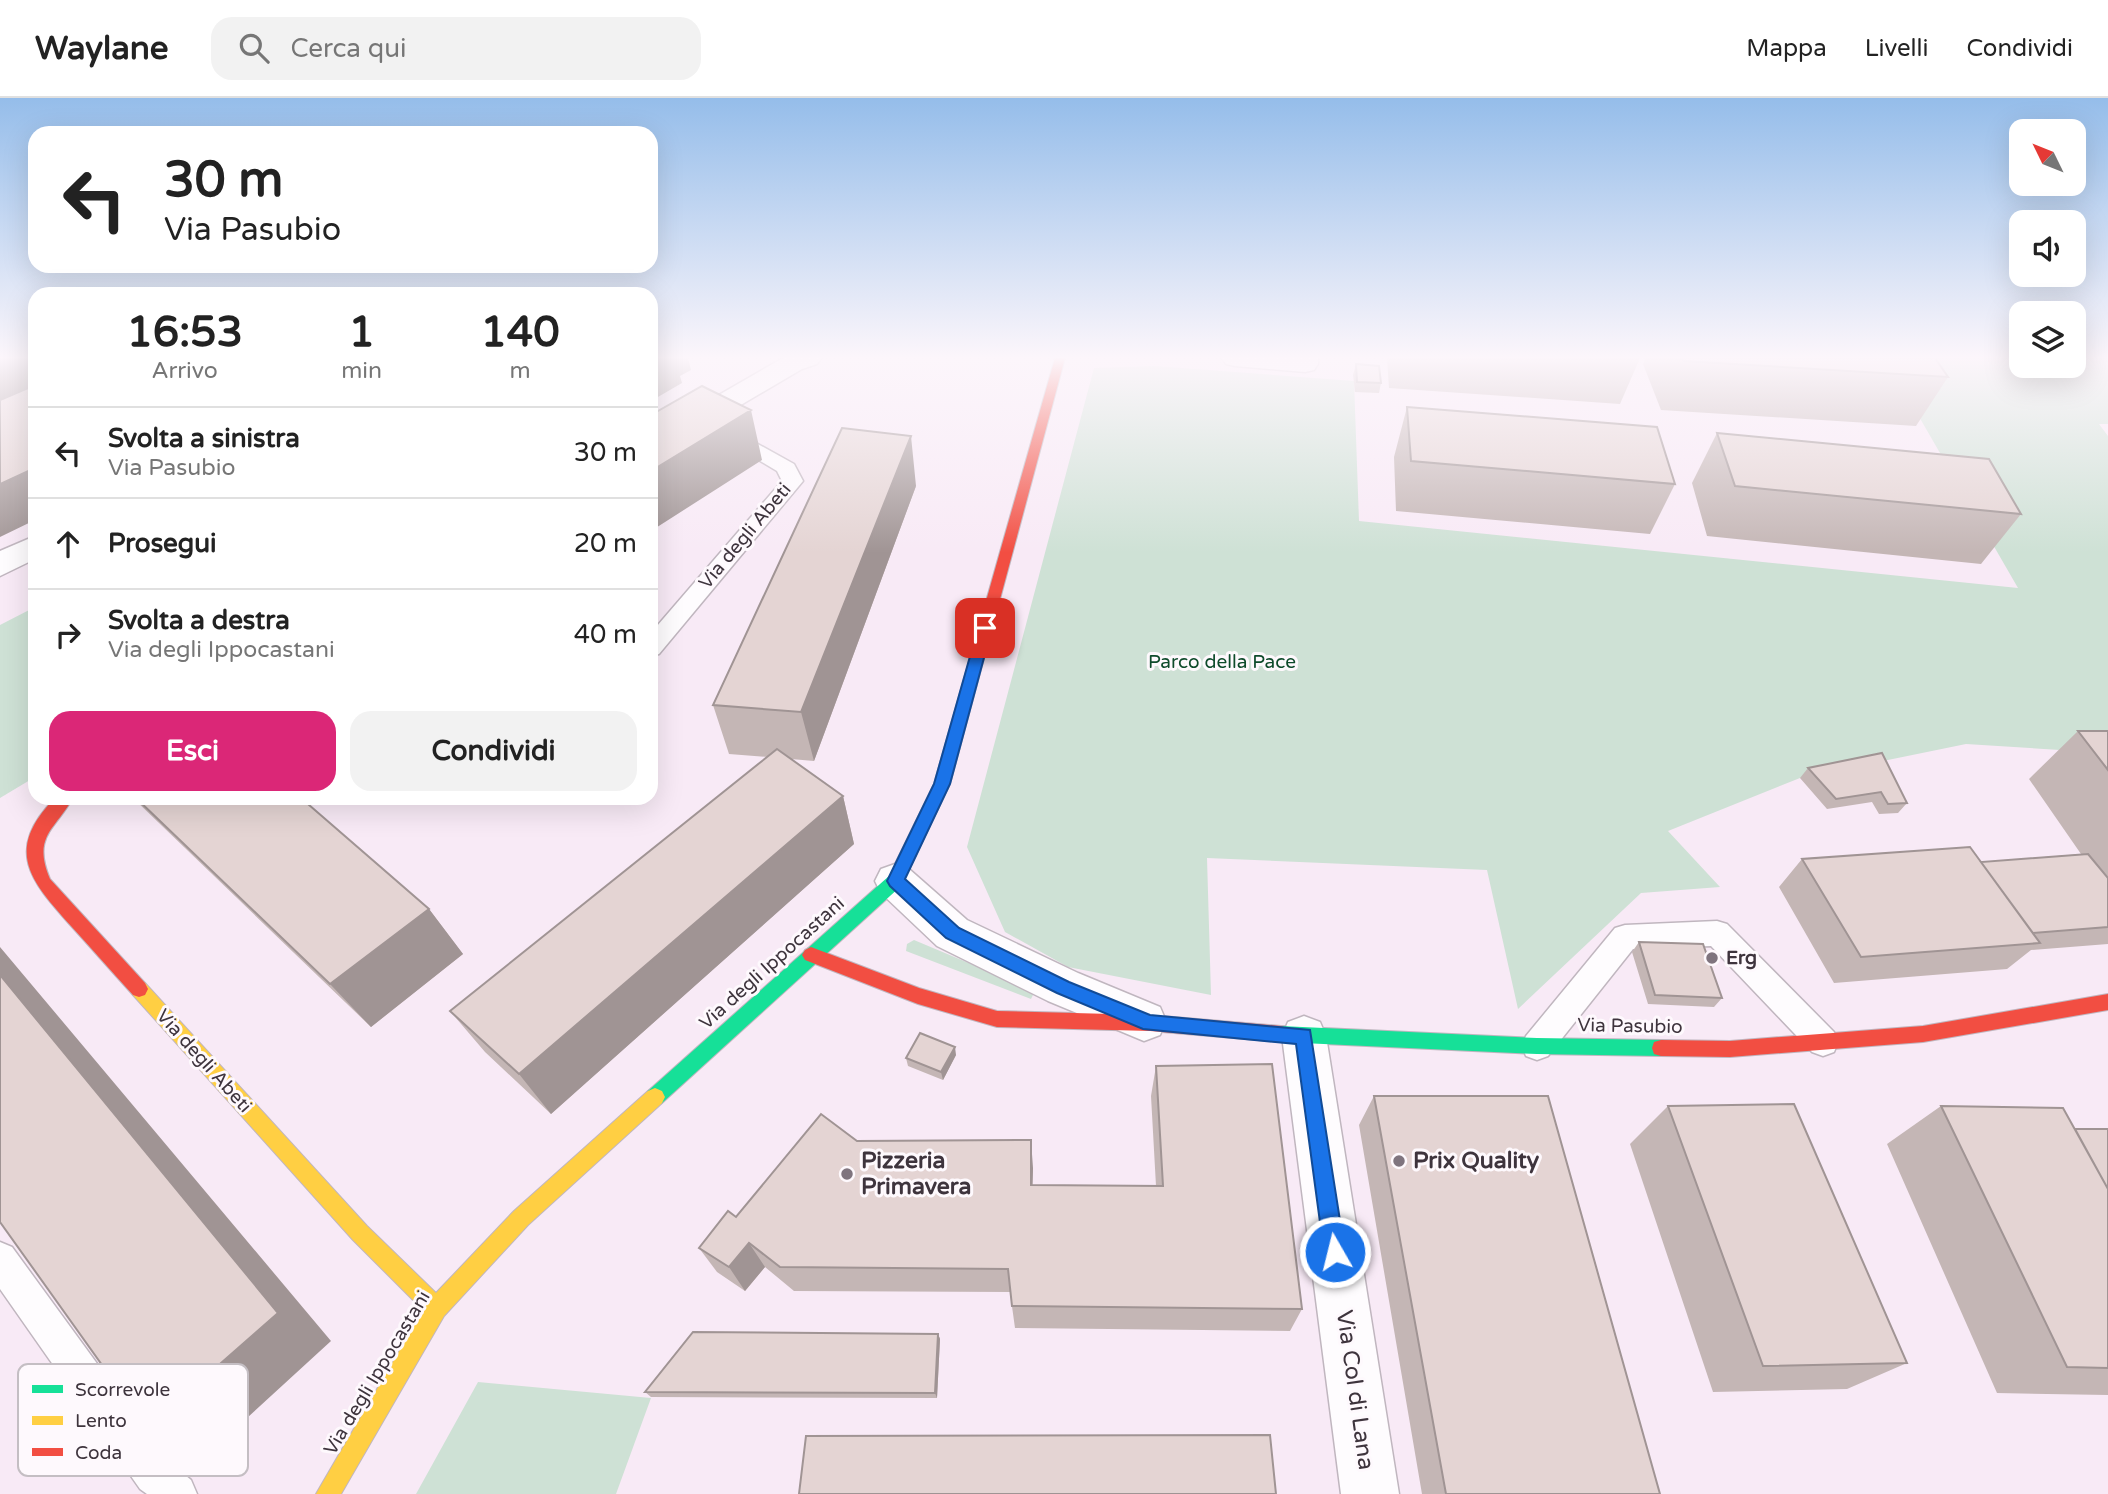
<!DOCTYPE html>
<html lang="it">
<head>
<meta charset="utf-8">
<style>
	body { margin:0; font-family:"Varela Round",sans-serif; background:#f2f2f2; color:#222; height:100vh; display:flex; flex-direction:column; font-size:26px; white-space:nowrap }
	* { box-sizing:border-box; margin:0 }
	p { font-size:23px; color:#767676 }
	.icon { flex:none; width:38px; height:38px; fill:none; stroke:currentColor; stroke-width:2; stroke-linecap:round; stroke-linejoin:round }
	.map { position:relative; flex:1; overflow:hidden }
	.panel { position:absolute; left:28px; top:189px; width:630px; height:518px; display:flex; flex-direction:column; background:#fff; border-radius:21px; box-shadow:0 7px 28px #0002 }
	.panel>* { flex:none }
	.banner { position:absolute; left:28px; top:28px; width:630px; height:147px; border-radius:21px; box-shadow:0 7px 28px #0002; background:#fff; color:#222; overflow:hidden }
	.needle { width:46px; rotate:313deg }
	.controls { position:absolute; left:2009px; top:21px; display:grid; gap:14px }
	.controls a { display:grid; place-items:center; width:77px; height:77px; border-radius:14px; background:#fff; box-shadow:0 7px 28px #0002; font-size:35px }
	.pin { position:absolute; display:grid; place-items:center; width:60px; height:60px; color:#fff; margin:-30px; border-radius:14px; box-shadow:0 4px 10px #0006 }
	.me { position:absolute; width:77px; margin:-38px; rotate:352deg; stroke-linejoin:round; filter:drop-shadow(0 0 5px #0008) }
	.turn { display:flex; align-items:center; gap:24px; height:147px; padding:0 21px; font-size:32px }
	.turn .icon { width:91px; height:91px; stroke-width:2.5 }
	.turn b { display:block; font-size:49px; line-height:60px }
	.eta { display:flex; justify-content:space-evenly; align-items:center; height:119px; text-align:center }
	.eta b { font-size:42px; font-weight:700; line-height:49px }
	.primary-button { display:flex; gap:14px; margin-top:auto; padding:14px 21px }
	.primary-button a { flex:1; height:80px; border-radius:21px; background:#db2777; color:#fff; font-size:28px; font-weight:700; line-height:80px; text-align:center }
	.primary-button a+a { background:#f2f2f2; color:#222 }
	ul { padding:0; list-style:none }
	li { display:flex; align-items:center; gap:21px; height:91px; padding:0 21px; border-top:2px solid #e0e0e0 }
	li div { flex:1 }
	li b { display:block; font-size:26px }
	li em { font-style:normal }
	header { display:flex; align-items:center; gap:42px; box-sizing:border-box; height:98px; padding:0 35px; background:#fff; border-bottom:2px solid #e0e0e0 }
	header strong { font-size:33px }
	nav { display:flex; gap:38px; margin-inline-start:auto; font-size:24px }
	.search { width:490px; height:63px; background:#f2f2f2; display:flex; align-items:center; gap:18px; box-sizing:border-box; padding:0 24px; border-radius:21px; color:#767676; font-size:26px }
	.map>svg:first-child { display:block }
	.green { fill:#cee1d5 }
	.lines { fill:none; stroke-linecap:round; stroke-linejoin:round }
	.lane-casing { stroke:#c0b6bf; stroke-width:3 }
	.street-casing { stroke:#c0b6bf; stroke-width:3 }
	.fast-casing { stroke:#c0b6bf; stroke-width:2 }
	.slow-casing { stroke:#c0b6bf; stroke-width:2 }
	.jam-casing { stroke:#c0b6bf; stroke-width:2 }
	.lane { fill:#fefcfe; fill-rule:evenodd }
	.street { fill:#fefcfe; fill-rule:evenodd }
	.fast { fill:#16e098; fill-rule:evenodd }
	.slow { fill:#ffcf43; fill-rule:evenodd }
	.jam { fill:#f24e42; fill-rule:evenodd }
	.wall { fill:#c4b6b5 }
	.shaded-wall { fill:#a09494 }
	.building { fill:#e4d4d3; stroke:#a09494; stroke-width:2 }
	.route { fill:#1a73e8; stroke:#114b97; stroke-width:2 }
	.poi-dot { fill:#7f747e; stroke:#fef9fd; stroke-width:2.5 }
	.labels { text-anchor:middle; dominant-baseline:central; stroke-width:6; stroke-linejoin:round; paint-order:stroke }
	.street-label { font-size:19px; fill:#3e343d; stroke:#fef9fd }
	.park-label { font-size:19px; fill:#0e4b2b; stroke:#fef9fd }
	.poi-label { font-size:19px; font-weight:bold; fill:#3e343d; stroke:#fef9fd; text-anchor:start }
	.near-poi-label { font-size:23px; font-weight:bold; fill:#3e343d; stroke:#fef9fd; text-anchor:start }
	.near-street-label { font-size:23px; fill:#3e343d; stroke:#fef9fd }
	.key { fill:#fef9fd; stroke:#c4bec3; stroke-width:2 }
	.key-label { font-size:19px; fill:#3e343d }
</style>
</head>
<body>
<header>
<strong>Waylane</strong>
<div class="search"><svg class="icon" aria-label="search" viewBox="0 0 24 24"><circle cx="10" cy="10" r="6"/><path d="M15 15l6 6"/></svg>Cerca qui</div>
<nav><a>Mappa</a><a>Livelli</a><a>Condividi</a></nav>
</header>
<div class="map">
<svg width="2108" height="1396" viewBox="0 0 2108 1396">
	<rect width="100%" height="100%" fill="#f8eaf6"/>
	<path class="green" d="M 1827,260 L 2021,260 L 2021,268 L 2074,268 L 2074,260 L 2108,260 L 2108,326 L 2099,326 L 2108,338 L 2108,655 L 1966,646 L 1800,680 L 1668,733 L 1720,789 L 1641,795 L 1518,911 L 1487,772 L 1207,760 L 1211,897 L 1068,869 L 1005,834 L 967,749 L 1094,270 L 1155,268 L 1354,283 L 1359,423 L 2018,490 L 1888,265 Z
		M 35,509 L 35,679 L 0,700 L 0,527 Z
		M 914,842 L 1035,893 L 1031,901 L 906,853 L 907,846 Z
		M 478,1284 L 651,1300 L 616,1396 L 416,1396 Z"/>
	<g class="lines">
		<g class="lane-casing">
			<path id="lane" d="M 729,330 L 794,366 L 803,383 L 659,556 L 651,558 L 651,535 L 782,383 L 777,373 L 722,340 L 719,336 L 722,332 Z
				M 1717,823 L 1727,826 L 1834,934 L 1838,944 L 1834,954 L 1823,958 L 1812,954 L 1711,848 L 1633,851 L 1548,958 L 1537,962 L 1526,958 L 1522,948 L 1526,938 L 1615,830 L 1625,827 Z
				M 0,1144 L 12,1149 L 168,1363 L 191,1382 L 197,1396 L 147,1396 L 140,1391 L 0,1191 Z"/>
		</g>
		<g class="street-casing">
			<path id="street" d="M 783,260 L 821,260 L 817,266 L 802,271 L 661,354 L 651,357 L 651,336 Z
				M 1222,260 L 1318,260 L 1318,266 L 1314,272 L 1305,274 L 1235,268 L 1226,266 Z
				M 35,438 L 35,461 L 0,478 L 0,453 Z
				M 895,766 L 909,771 L 967,822 L 1078,875 L 1160,909 L 1166,923 L 1160,937 L 1144,943 L 1048,903 L 937,848 L 881,795 L 875,783 L 881,771 Z
				M 1304,918 L 1320,924 L 1326,938 L 1399,1396 L 1341,1396 L 1282,938 L 1288,924 Z"/>
		</g>
		<g class="fast-casing">
			<path id="fast" d="M 982,537 L 989,542 L 950,686 L 901,788 L 662,1005 L 655,1008 L 648,1005 L 645,999 L 648,993 L 889,778 L 934,686 L 975,542 Z
				M 1281,928 L 1537,940 L 1661,942 L 1668,944 L 1670,950 L 1668,956 L 1661,958 L 1537,956 L 1281,944 L 1275,942 L 1272,936 L 1275,930 Z"/>
		</g>
		<g class="slow-casing">
			<path id="slow" d="M 139,883 L 145,885 L 367,1128 L 436,1195 L 514,1113 L 648,993 L 655,990 L 662,993 L 665,999 L 662,1005 L 528,1127 L 444,1218 L 341,1396 L 316,1396 L 423,1212 L 353,1142 L 133,897 L 130,891 L 133,885 Z"/>
		</g>
		<g class="jam-casing">
			<path id="jam" d="M 1055,260 L 1065,260 L 989,542 L 982,547 L 975,542 Z
				M 55,700 L 73,700 C 55,732 32,738 50,781 L 145,885 L 148,891 L 145,897 L 139,899 L 133,897 C 112,874 92,851 71,828 C 31,783 3,753 55,700 Z
				M 811,849 L 919,890 L 997,913 L 1150,917 L 1281,928 L 1287,930 L 1290,936 L 1287,942 L 1281,944 L 1150,933 L 997,929 L 918,906 L 805,862 L 802,857 L 805,852 Z
				M 2108,896 L 2108,912 L 1923,944 L 1730,959 L 1661,958 L 1654,956 L 1652,950 L 1654,944 L 1661,942 L 1730,943 L 1923,928 Z"/>
		</g>
		<use href="#lane" class="lane"/>
		<use href="#street" class="street"/>
		<use href="#fast" class="fast"/>
		<use href="#slow" class="slow"/>
		<use href="#jam" class="jam"/>
	</g>
	<path class="wall" d="M 1387,260 L 1640,260 L 1620,306 L 1389,290 Z
		M 1646,260 L 1935,260 L 1948,279 L 1916,328 L 1661,312 L 1643,266 Z
		M 1356,266 L 1381,285 L 1379,295 L 1355,294 L 1353,277 Z
		M 1407,309 L 1675,386 L 1650,436 L 1396,413 L 1394,359 Z
		M 1717,335 L 2021,416 L 1981,466 L 1707,438 L 1692,385 Z
		M 916,388 L 814,663 L 791,661 L 843,698 L 854,746 L 551,1016 L 485,954 L 450,913 L 768,659 L 729,656 L 713,607 Z
		M 2078,633 L 2108,633 L 2108,846 L 2031,852 L 2007,871 L 1834,885 L 1779,789 L 1802,761 L 1981,764 L 2081,756 L 2029,681 Z
		M 1882,655 L 1907,705 L 1898,715 L 1879,716 L 1872,704 L 1827,711 L 1800,680 L 1808,670 Z
		M 133,700 L 301,700 L 429,811 L 463,856 L 371,929 Z
		M 1639,844 L 1722,900 L 1714,909 L 1648,906 L 1632,854 Z
		M 956,957 L 943,982 L 908,968 L 906,960 Z
		M 1156,968 L 1302,1211 L 1290,1233 L 1015,1230 L 1010,1194 L 794,1193 L 765,1169 L 745,1193 L 717,1174 L 699,1150 L 736,1119 L 1033,1070 L 1032,1087 L 1156,1088 L 1151,998 Z
		M 1374,998 L 1660,1396 L 1422,1396 L 1359,1027 Z
		M 1668,1008 L 1907,1265 L 1847,1291 L 1713,1294 L 1630,1046 Z
		M 1941,1008 L 2075,1031 L 2108,1031 L 2108,1297 L 1997,1295 L 1887,1046 Z
		M 938,1236 L 940,1241 L 937,1300 L 651,1299 L 645,1294 Z"/>
	<path class="shaded-wall" d="M 0,260 L 35,260 L 35,298 L 0,313 Z
		M 651,260 L 688,260 L 691,272 L 680,278 L 682,285 L 651,303 Z
		M 751,312 L 762,362 L 651,433 L 651,373 Z
		M 911,338 L 916,388 L 814,663 L 801,614 Z
		M 35,370 L 35,422 L 0,439 L 0,386 Z
		M 843,698 L 854,746 L 551,1016 L 519,976 Z
		M 429,811 L 463,856 L 371,929 L 330,886 Z
		M 0,849 L 331,1243 L 212,1352 L 147,1330 L 0,877 Z
		M 955,949 L 956,957 L 943,982 L 941,974 Z
		M 1031,1042 L 1033,1070 L 1032,1113 L 1031,1087 Z
		M 749,1145 L 765,1169 L 745,1193 L 729,1169 Z
		M 938,1236 L 940,1241 L 937,1300 L 935,1295 Z"/>
	<path class="building" d="M 1682,260 L 1935,260 L 1948,279 L 1684,263 Z
		M 1356,266 L 1379,268 L 1381,285 L 1357,284 Z
		M 35,287 L 35,370 L 0,386 L 0,302 Z
		M 702,288 L 751,312 L 651,373 L 651,317 Z
		M 1407,309 L 1657,329 L 1675,386 L 1411,363 Z
		M 842,330 L 911,338 L 801,614 L 713,607 Z
		M 1717,335 L 1989,361 L 2021,416 L 1735,388 Z
		M 2078,633 L 2108,633 L 2108,672 Z
		M 777,651 L 843,698 L 519,976 L 450,913 Z
		M 1882,655 L 1907,705 L 1888,706 L 1881,694 L 1836,701 L 1808,670 Z
		M 136,700 L 301,700 L 429,811 L 330,886 Z
		M 1970,749 L 2040,845 L 1861,859 L 1802,761 Z
		M 2088,756 L 2108,780 L 2108,829 L 2033,835 L 1981,764 Z
		M 1639,844 L 1703,846 L 1722,900 L 1655,897 Z
		M 0,877 L 278,1215 L 147,1330 L 0,1124 Z
		M 920,935 L 955,949 L 941,974 L 906,960 Z
		M 1272,966 L 1302,1211 L 1012,1208 L 1008,1171 L 780,1169 L 749,1145 L 729,1169 L 699,1150 L 728,1113 L 736,1119 L 821,1016 L 857,1043 L 1031,1042 L 1031,1087 L 1163,1088 L 1156,968 Z
		M 1374,998 L 1548,998 L 1660,1396 L 1446,1396 Z
		M 1794,1006 L 1907,1265 L 1763,1268 L 1668,1008 Z
		M 1941,1008 L 2063,1010 L 2108,1091 L 2108,1270 L 2067,1269 Z
		M 2075,1031 L 2108,1031 L 2108,1091 Z
		M 693,1234 L 938,1236 L 935,1295 L 645,1294 Z
		M 1270,1337 L 1276,1396 L 799,1396 L 806,1338 Z"/>
	<linearGradient id="sky" x2="0" y2="1"><stop stop-color="#95bdea"/><stop offset="0.57" stop-color="#fcf6fb"/><stop offset="1" stop-color="#fcf6fb" stop-opacity="0"/></linearGradient>
	<rect width="2108" height="455" fill="url(#sky)"/>
	<path class="route" d="M 985,525 L 992,530 L 950,686 L 905,781 L 959,830 L 1069,884 L 1150,917 L 1310,932 L 1345,1154 L 1342,1161 L 1335,1164 L 1327,1161 L 1324,1154 L 1296,946 L 1143,931 L 1057,895 L 946,840 L 890,788 L 887,783 L 934,686 L 978,530 Z"/>
	<g class="poi-dot">
		<circle cx="1712" cy="860" r="7"/>
		<circle cx="1399" cy="1063" r="7"/>
		<circle cx="847" cy="1076" r="7"/>
	</g>
	<g class="labels">
		<g class="street-label">
			<text transform="translate(745 438) rotate(-50)">Via degli Abeti</text>
			<text transform="translate(772 865) rotate(-42)">Via degli Ippocastani</text>
			<text transform="translate(1630 928) rotate(1)">Via Pasubio</text>
			<text transform="translate(204 963) rotate(48)">Via degli Abeti</text>
			<text transform="translate(377 1275) rotate(-59)">Via degli Ippocastani</text>
		</g>
		<g class="park-label">
			<text x="1222" y="564">Parco della Pace</text>
		</g>
		<g class="poi-label">
			<text x="1726" y="860">Erg</text>
		</g>
		<g class="near-poi-label">
			<text x="861" y="1063">Pizzeria<tspan x="861" dy="26">Primavera</tspan></text>
			<text x="1413" y="1063">Prix Quality</text>
		</g>
		<g class="near-street-label">
			<text transform="translate(1355 1292) rotate(82)">Via Col di Lana</text>
		</g>
	</g>
	<rect x="18" y="1266" width="230" height="112" rx="10" class="key"/>
	<rect x="32" y="1287" width="31" height="8" fill="#16e098"/>
	<rect x="32" y="1318" width="31" height="9" fill="#ffcf43"/>
	<rect x="32" y="1350" width="31" height="8" fill="#f24e42"/>
	<g class="key-label">
		<text x="75" y="1298">Scorrevole</text>
		<text x="75" y="1329">Lento</text>
		<text x="75" y="1361">Coda</text>
	</g>
</svg>
<div class="controls">
<a><svg class="needle" viewBox="-14 -14 28 28"><path d="M0-13l5 13h-10z" fill="#e53935"/><path d="M0 13l5-13h-10z" fill="#767676"/></svg></a>
<a><svg class="icon" aria-label="sound" viewBox="0 0 24 24"><path d="M4 9h4l5-4v14l-5-4H4zM17 9q2 3 0 6"/></svg></a>
<a><svg class="icon" aria-label="layers" viewBox="0 0 24 24"><path d="M12 4l9 5-9 5-9-5zM3 14l9 5 9-5"/></svg></a>
</div>
<div class="pin" style="left:985px;top:530px;background:#d93025"><svg class="icon" aria-label="arrive" viewBox="0 0 24 24"><path d="M6 21V4h12l-3 4 3 4H6"/></svg></div>
<svg class="me" style="left:1335px;top:1154px" viewBox="-20 -20 40 40"><circle r="17" fill="#1a73e8" stroke="#fff" stroke-width="3"/><path d="M0-11L8 9 0 5-8 9z" fill="#fff"/></svg>
<div class="banner">
<div class="turn"><svg class="icon" aria-label="left" viewBox="0 0 24 24"><path d="M17 20v-9H6M10 6l-5 5 5 5"/></svg><div><b>30 m</b>Via Pasubio</div></div>
</div>
<section class="panel">
<div class="eta">
<div><b>16:53</b><p>Arrivo</p></div>
<div><b>1</b><p>min</p></div>
<div><b>140</b><p>m</p></div>
</div>
<ul>
<li><svg class="icon" aria-label="left" viewBox="0 0 24 24"><path d="M17 20v-9H6M10 6l-5 5 5 5"/></svg><div><b>Svolta a sinistra</b><p>Via Pasubio</p></div><em>30 m</em></li>
<li><svg class="icon" aria-label="ahead" viewBox="0 0 24 24"><path d="M12 20V5M6 11l6-6 6 6"/></svg><div><b>Prosegui</b></div><em>20 m</em></li>
<li><svg class="icon" aria-label="right" viewBox="0 0 24 24"><path d="M7 20v-9h11M14 6l5 5-5 5"/></svg><div><b>Svolta a destra</b><p>Via degli Ippocastani</p></div><em>40 m</em></li>
</ul>
<div class="primary-button"><a>Esci</a><a>Condividi</a></div>
</section>
</div>
</body>
</html>
